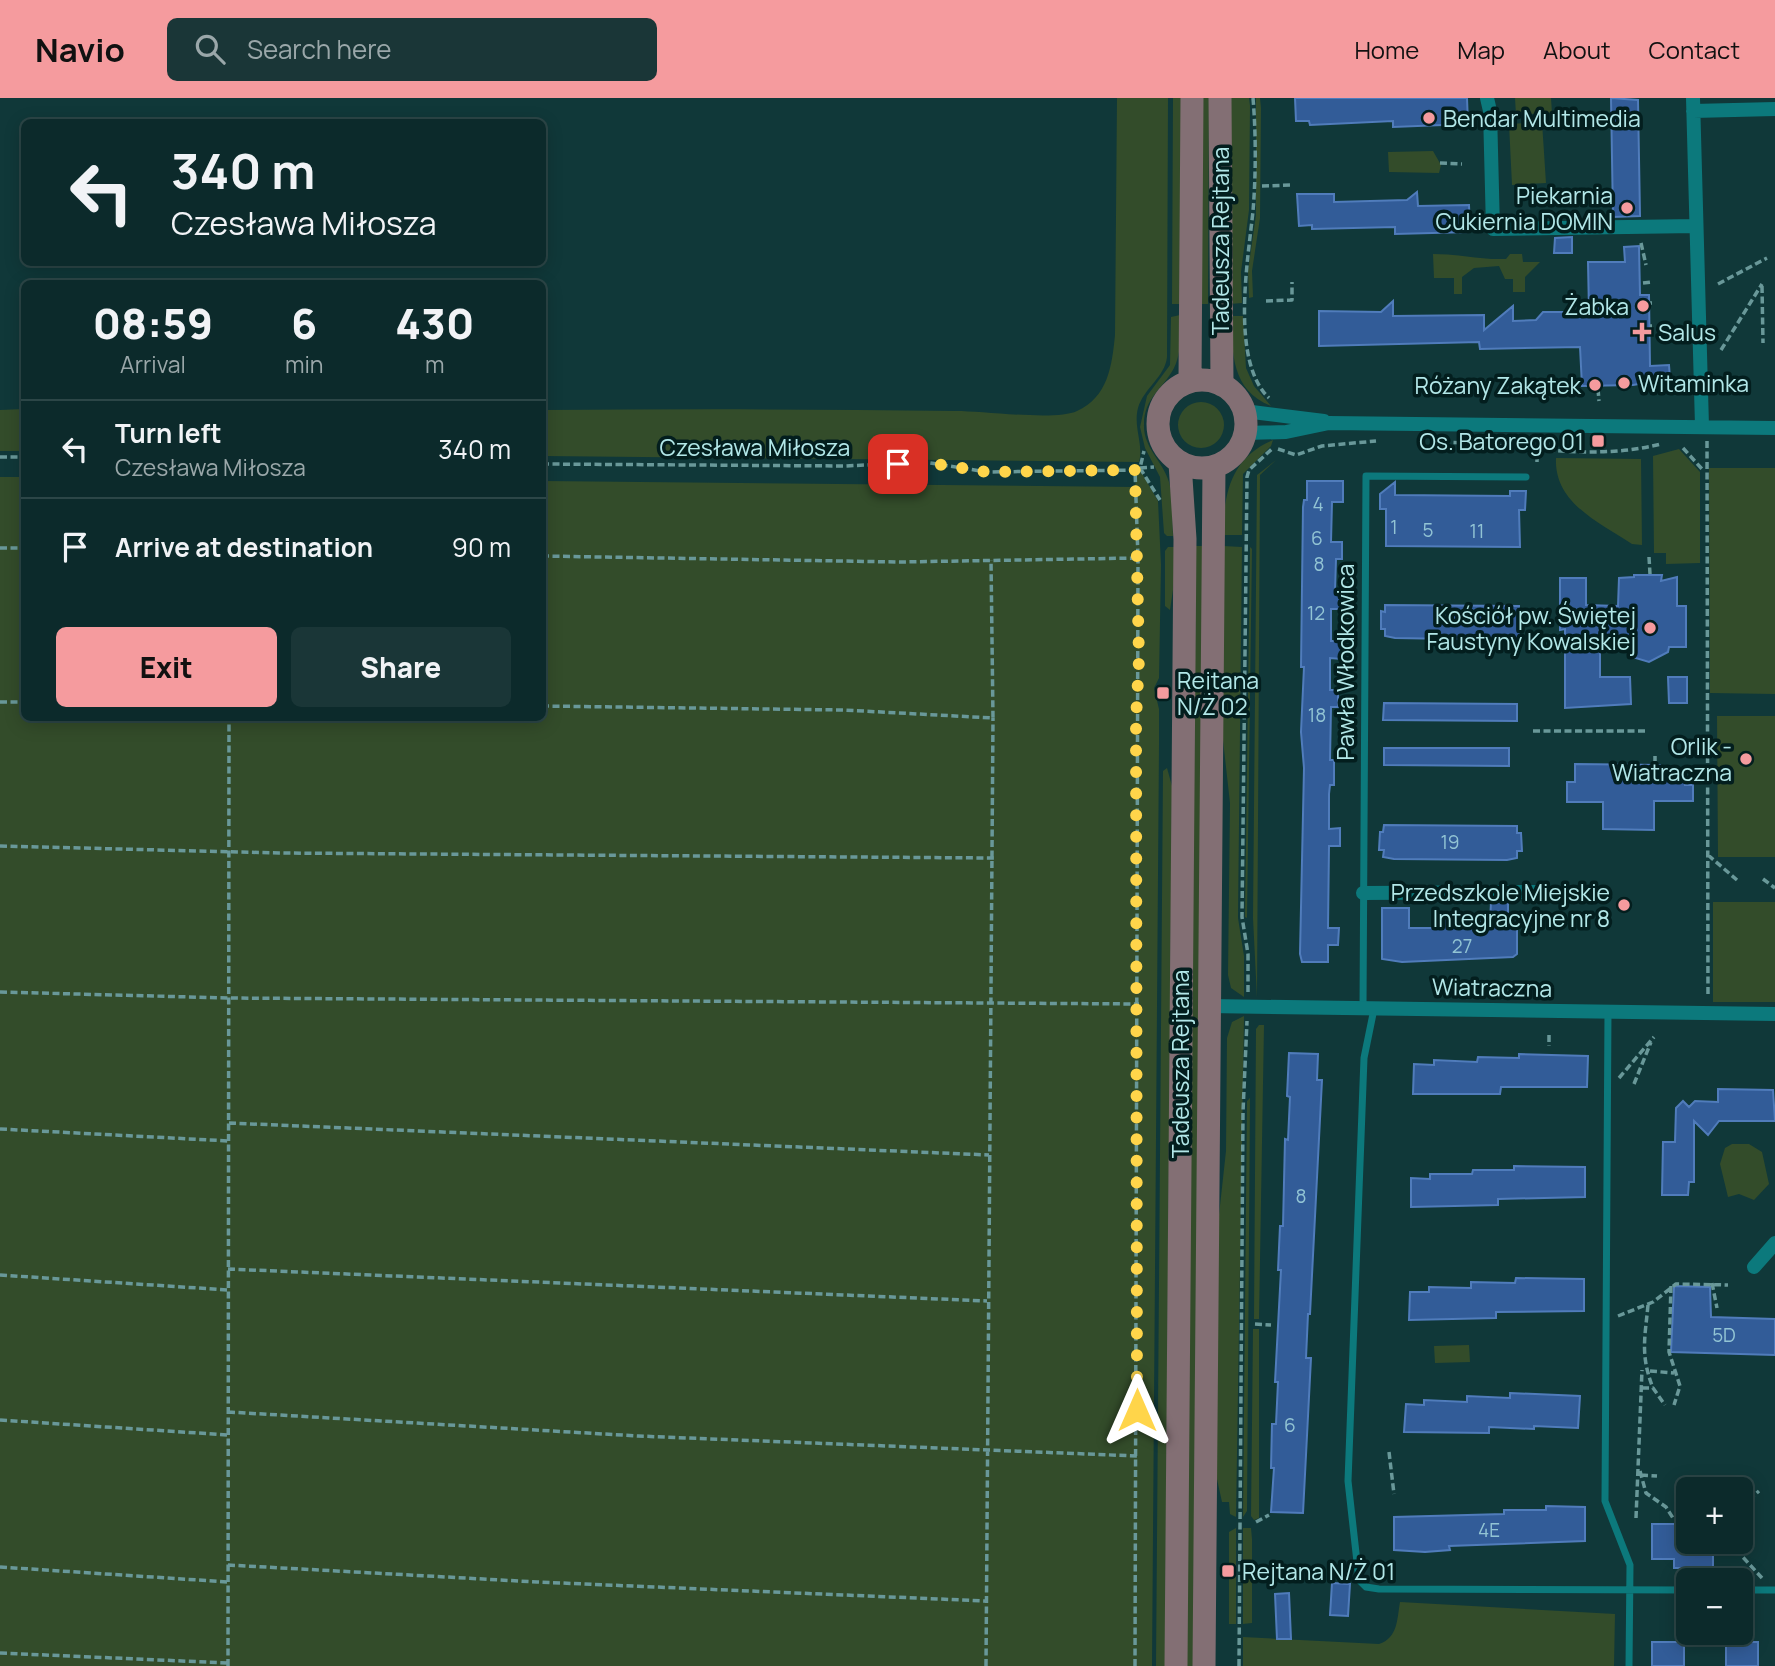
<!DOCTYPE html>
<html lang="en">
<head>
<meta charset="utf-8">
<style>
	body { margin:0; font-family:Manrope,sans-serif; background:#1a3637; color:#f1f3f6; height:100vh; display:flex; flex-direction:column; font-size:26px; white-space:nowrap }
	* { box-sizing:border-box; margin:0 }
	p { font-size:23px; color:#9aa7a9 }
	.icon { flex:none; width:38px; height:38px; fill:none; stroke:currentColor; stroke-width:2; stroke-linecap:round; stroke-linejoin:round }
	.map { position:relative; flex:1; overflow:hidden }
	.side { position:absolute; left:21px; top:182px; width:525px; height:441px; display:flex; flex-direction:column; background:#0c2a2b; border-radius:10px; box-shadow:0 4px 18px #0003,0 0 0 2px #2c4647 }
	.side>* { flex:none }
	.guide { position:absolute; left:21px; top:21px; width:525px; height:147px; border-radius:10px; box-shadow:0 4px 18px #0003,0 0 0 2px #2c4647; background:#0c2a2b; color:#f1f3f6; overflow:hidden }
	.fabs { position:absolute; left:1676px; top:1379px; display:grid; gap:14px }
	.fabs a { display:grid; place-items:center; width:77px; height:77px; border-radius:10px; background:#0c2a2b; box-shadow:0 4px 18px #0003,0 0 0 2px #2c4647; font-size:35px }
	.pin { position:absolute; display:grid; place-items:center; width:60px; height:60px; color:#fff; margin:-30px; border-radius:14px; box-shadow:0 4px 10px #0006 }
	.me { position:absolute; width:77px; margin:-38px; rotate:0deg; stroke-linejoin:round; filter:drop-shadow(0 0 5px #0008) }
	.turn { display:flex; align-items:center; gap:24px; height:147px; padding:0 35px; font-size:32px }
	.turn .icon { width:91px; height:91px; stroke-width:2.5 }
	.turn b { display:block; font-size:49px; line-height:60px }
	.eta { display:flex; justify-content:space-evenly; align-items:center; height:119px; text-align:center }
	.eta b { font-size:42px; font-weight:800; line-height:49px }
	.button { display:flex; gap:14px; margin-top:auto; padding:14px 35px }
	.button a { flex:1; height:80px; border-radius:10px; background:#f59b9e; color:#111; font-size:28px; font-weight:800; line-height:80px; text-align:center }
	.button a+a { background:#1a3637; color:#f1f3f6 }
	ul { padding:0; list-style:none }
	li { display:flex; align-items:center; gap:21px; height:98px; padding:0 35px; border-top:2px solid #2c4647 }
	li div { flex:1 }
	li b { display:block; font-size:26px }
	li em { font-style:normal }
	header { display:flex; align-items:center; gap:42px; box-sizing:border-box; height:98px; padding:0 35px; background:#f59b9e; color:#111 }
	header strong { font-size:33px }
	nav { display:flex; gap:38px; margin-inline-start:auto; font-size:24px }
	.search { width:490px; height:63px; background:#1a3637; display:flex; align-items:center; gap:18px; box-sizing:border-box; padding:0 24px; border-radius:10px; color:#9aa7a9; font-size:26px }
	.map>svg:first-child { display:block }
	.green { fill:#334c2a }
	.building { fill:#325c98; stroke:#507cbb; stroke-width:2 }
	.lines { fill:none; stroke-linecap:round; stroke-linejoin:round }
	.path { stroke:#699899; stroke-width:3.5; stroke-dasharray:7 3.5; stroke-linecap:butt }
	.lane { stroke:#0c797c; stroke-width:7 }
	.street { stroke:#0c797c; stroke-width:14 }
	.primary { stroke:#836f74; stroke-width:23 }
	.route { stroke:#ffd54a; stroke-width:12; stroke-dasharray:0 21.6 }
	.poi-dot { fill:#f59b9e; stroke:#031e1e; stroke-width:2.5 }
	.labels { text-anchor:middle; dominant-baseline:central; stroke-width:7; stroke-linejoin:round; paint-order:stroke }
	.number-label { font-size:19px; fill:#92c4d4 }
	.poi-label { font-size:23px; fill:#b2e7e8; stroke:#031e1e; text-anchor:end }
	.street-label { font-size:23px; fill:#b2e7e8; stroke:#031e1e }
</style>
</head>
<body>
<header>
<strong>Navio</strong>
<div class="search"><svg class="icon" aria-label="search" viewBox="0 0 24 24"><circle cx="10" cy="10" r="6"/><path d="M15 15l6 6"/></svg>Search here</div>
<nav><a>Home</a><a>Map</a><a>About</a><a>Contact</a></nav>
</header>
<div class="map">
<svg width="1775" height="1568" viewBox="0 0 1775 1568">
	<rect width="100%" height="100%" fill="#103839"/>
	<path class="green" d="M 1117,0 L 1168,0 L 1167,259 C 1165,279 1144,290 1138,310 C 1133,329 1144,347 1139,364 L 543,358 L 543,312 C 680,311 818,311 956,313 C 983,313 1057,323 1077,313 C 1108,299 1112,268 1115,237 Z
		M 1173,0 L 1182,0 L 1180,206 L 1172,206 Z
		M 1202,0 L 1209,0 L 1208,206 L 1200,206 Z
		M 1229,0 L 1249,0 L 1250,8 L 1249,112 L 1241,174 L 1242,205 L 1230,206 Z
		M 1256,0 L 1260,0 L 1261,10 L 1260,120 L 1252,173 L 1253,199 L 1249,200 L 1248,173 L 1256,117 Z
		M 1515,0 L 1551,0 L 1552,15 L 1516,17 Z
		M 1542,24 L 1546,85 L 1512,87 L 1509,26 Z
		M 1433,53 L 1441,67 L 1439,75 L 1389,74 L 1388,54 Z
		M 1433,156 C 1459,156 1480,162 1506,161 L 1510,156 L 1522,156 L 1523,164 L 1540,164 L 1525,179 L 1525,194 L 1513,194 L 1513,181 L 1505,181 L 1499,168 L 1474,170 L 1462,179 L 1462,196 L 1454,196 L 1454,180 L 1434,180 Z
		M 1180,217 C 1180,235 1182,254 1174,270 C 1163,291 1144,300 1144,326 C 1143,350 1163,363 1169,384 C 1174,401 1172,421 1173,438 L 1167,438 L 1164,435 L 1160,379 L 1145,350 L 1140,329 L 1147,298 L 1170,267 L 1171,219 Z
		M 1230,218 L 1243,218 L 1246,270 L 1254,288 L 1271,308 C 1231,292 1233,256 1230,218 Z
		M1178 327a23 23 0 1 1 46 0a23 23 0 1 1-46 0Z
		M 24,311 L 24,353 L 0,353 L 0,312 Z
		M 1273,342 L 1271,348 L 1243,376 L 1242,437 L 1223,437 C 1224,396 1230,360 1273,342 Z
		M 1679,351 L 1700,374 L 1700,465 L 1666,466 L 1666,455 L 1654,455 L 1653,358 Z
		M 1556,360 L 1641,361 L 1642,447 L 1632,446 C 1599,424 1554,405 1556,360 Z
		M 1276,362 L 1260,377 L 1257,900 L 1253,820 L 1257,377 Z
		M 1709,370 L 1775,370 L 1775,596 L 1710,595 Z
		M 1140,372 L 1158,403 L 1161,467 L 1159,580 L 1154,590 L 1159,611 L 1159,646 L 1152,1568 L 0,1568 L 0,379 L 24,379 L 24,620 L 542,620 L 543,383 L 1135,389 L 1137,373 Z
		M 1196,448 L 1203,448 L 1193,1568 L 1186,1568 Z
		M 1223,448 L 1242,449 L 1238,820 L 1244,858 L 1244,899 L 1231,890 L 1228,877 L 1230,705 L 1221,624 Z
		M 1168,449 L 1174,449 L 1175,478 L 1170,512 L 1165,508 L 1165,453 Z
		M 1250,449 L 1252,451 L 1247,820 L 1245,819 Z
		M 1717,618 L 1775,618 L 1775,759 L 1718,759 Z
		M 1167,670 L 1172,688 L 1165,1568 L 1156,1568 L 1163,673 Z
		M 1713,804 L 1775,804 L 1775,904 L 1713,904 Z
		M 1244,918 L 1236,1419 L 1230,1416 L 1229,1404 L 1222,1404 L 1215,1372 L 1217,1135 L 1226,1053 L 1227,940 L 1232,924 Z
		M 1259,927 L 1264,927 L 1259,1221 L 1254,1221 L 1256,931 Z
		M 1250,1000 L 1247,1413 L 1243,1419 L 1247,1003 Z
		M 1732,1046 L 1749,1046 L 1762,1054 L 1769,1086 L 1754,1102 L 1739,1096 L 1728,1099 L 1720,1066 L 1725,1050 Z
		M 1253,1231 L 1259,1231 L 1259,1420 L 1254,1422 L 1251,1418 Z
		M 1469,1247 L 1470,1264 L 1435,1265 L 1434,1248 Z
		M 1236,1430 L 1236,1526 L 1229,1526 L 1229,1481 L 1235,1480 L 1235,1468 L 1229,1468 L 1229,1434 Z
		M 1243,1430 L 1251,1430 L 1252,1441 L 1252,1525 L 1243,1526 Z
		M 1400,1504 L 1615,1516 L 1614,1568 L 1243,1568 L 1243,1539 L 1379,1546 C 1398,1540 1397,1521 1400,1504 Z"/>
	<path class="building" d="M 1295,0 L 1467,0 L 1468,26 L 1393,29 L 1393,23 L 1310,27 L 1309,23 L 1296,23 Z
		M 1611,0 L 1638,2 L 1640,118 L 1613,119 Z
		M 1417,94 L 1418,108 L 1469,107 L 1470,134 L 1395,136 L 1395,129 L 1312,131 L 1312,127 L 1299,128 L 1297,96 L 1334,96 L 1334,104 L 1407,102 Z
		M 1572,139 L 1572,155 L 1554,155 L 1555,140 Z
		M 1639,148 L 1640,197 L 1649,197 L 1650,268 L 1669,267 L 1670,281 L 1633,287 L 1582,288 L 1580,249 L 1480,251 L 1479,244 L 1319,248 L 1319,213 L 1381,214 L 1393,203 L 1393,218 L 1484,217 L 1484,232 L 1513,208 L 1513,223 L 1536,222 L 1543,214 L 1589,214 L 1588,164 L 1625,164 L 1624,149 Z
		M 1307,383 L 1343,383 L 1343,404 L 1332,404 L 1331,444 L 1342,444 L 1342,461 L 1336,461 L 1335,494 L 1342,494 L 1342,511 L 1331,511 L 1331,543 L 1341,543 L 1341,561 L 1330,560 L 1330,592 L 1338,592 L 1338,609 L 1331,609 L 1330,662 L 1334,662 L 1334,687 L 1330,687 L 1329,696 L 1329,731 L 1340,730 L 1340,748 L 1329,748 L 1328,830 L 1339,830 L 1338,847 L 1328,847 L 1328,864 L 1302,864 L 1300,856 L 1304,670 L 1301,634 L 1304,569 L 1301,569 L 1303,409 L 1304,402 L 1307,402 Z
		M 1395,384 L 1395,397 L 1510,398 L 1510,393 L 1526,393 L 1525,412 L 1519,412 L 1520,449 L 1386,448 L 1386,411 L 1380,411 L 1380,396 Z
		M 1634,477 L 1662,477 L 1661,483 L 1677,479 L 1677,508 L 1686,508 L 1686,549 L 1669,549 L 1668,554 L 1649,564 L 1629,558 L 1629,549 L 1600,550 L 1600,579 L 1630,579 L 1631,606 L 1565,610 L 1565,531 L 1560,532 L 1560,480 L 1586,480 L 1586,507 L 1618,508 L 1619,480 L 1634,479 Z
		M 1385,507 L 1519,508 L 1519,515 L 1523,515 L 1523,533 L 1519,532 L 1519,539 L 1509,542 L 1395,540 L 1385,538 L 1385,531 L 1381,531 L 1381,513 L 1385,514 Z
		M 1668,579 L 1687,579 L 1687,605 L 1669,605 Z
		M 1384,605 L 1517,606 L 1517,623 L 1383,622 Z
		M 1384,650 L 1509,650 L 1509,668 L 1384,667 Z
		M 1575,666 L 1660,667 L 1660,671 L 1685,671 L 1685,687 L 1693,687 L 1693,703 L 1654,703 L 1654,732 L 1603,731 L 1603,704 L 1567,704 L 1567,684 L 1575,684 Z
		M 1384,727 L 1517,728 L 1517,735 L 1521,735 L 1522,753 L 1517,753 L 1517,760 L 1507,762 L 1394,761 L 1383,759 L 1384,752 L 1379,752 L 1380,734 L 1383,734 Z
		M 1491,804 L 1508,805 L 1508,825 L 1517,825 L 1517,856 L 1513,859 L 1402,864 L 1382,861 L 1382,810 L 1409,810 L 1409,830 L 1441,830 L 1441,815 L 1459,815 L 1459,823 L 1490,825 Z
		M 1289,955 L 1318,956 L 1317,982 L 1322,982 L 1310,1216 L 1308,1216 L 1306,1260 L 1311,1260 L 1303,1415 L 1271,1414 L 1274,1370 L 1271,1370 L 1272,1326 L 1276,1326 L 1278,1284 L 1275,1284 L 1281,1172 L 1278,1172 L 1280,1128 L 1283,1128 L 1285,1041 L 1288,1042 L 1290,999 L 1287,998 Z
		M 1519,956 L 1588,958 L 1587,989 L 1501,989 L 1500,996 L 1413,996 L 1414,966 L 1434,967 L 1434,962 L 1477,964 L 1478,959 L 1519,960 Z
		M 1718,991 L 1773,992 L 1775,1023 L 1719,1023 L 1708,1037 L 1694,1023 L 1694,1084 L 1689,1084 L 1688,1097 L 1662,1097 L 1663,1044 L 1675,1044 L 1676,1010 L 1683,1003 L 1689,1009 L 1695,1003 L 1718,1004 Z
		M 1514,1068 L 1585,1069 L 1585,1099 L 1498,1101 L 1498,1107 L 1411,1109 L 1411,1080 L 1430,1081 L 1430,1076 L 1472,1076 L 1473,1072 L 1514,1072 Z
		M 1516,1180 L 1584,1181 L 1584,1213 L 1496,1214 L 1496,1220 L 1409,1222 L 1410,1194 L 1429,1194 L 1429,1189 L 1471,1190 L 1471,1184 L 1515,1185 Z
		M 1674,1188 L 1710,1189 L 1711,1219 L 1775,1221 L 1775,1257 L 1671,1254 Z
		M 1510,1295 L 1580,1298 L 1578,1330 L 1534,1328 L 1534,1331 L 1489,1329 L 1489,1335 L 1404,1334 L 1406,1306 L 1424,1307 L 1424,1302 L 1467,1304 L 1467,1298 L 1510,1300 Z
		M 1546,1408 L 1585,1409 L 1585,1443 L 1449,1448 L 1450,1452 L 1425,1454 L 1394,1452 L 1394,1419 L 1504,1416 L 1504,1412 L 1546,1412 Z
		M 1652,1426 L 1688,1426 L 1689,1444 L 1713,1444 L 1713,1470 L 1674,1470 L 1674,1461 L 1652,1461 Z
		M 1332,1485 L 1350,1486 L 1348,1518 L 1330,1517 Z
		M 1289,1495 L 1291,1541 L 1277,1541 L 1275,1496 Z
		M 1652,1544 L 1684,1544 L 1684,1568 L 1652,1568 Z
		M 1726,1544 L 1758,1544 L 1758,1568 L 1726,1568 Z"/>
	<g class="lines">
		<path class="path" d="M 1253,0 C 1256,36 1256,77 1253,113 C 1248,162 1230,263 1269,300
			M 1440,65 L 1462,66
			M 1262,88 L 1291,87
			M 1641,145 L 1646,167
			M 1643,185 L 1652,184
			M 1718,186 L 1767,160
			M 1762,188 L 1763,245
			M 1266,203 L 1292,202 L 1292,184
			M 1649,205 L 1652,205
			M 1650,228 L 1652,228
			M 1649,235 L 1652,235
			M 1721,252 L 1762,186
			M 1598,291 L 1599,303
			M 1707,343 L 1708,899
			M 1443,344 C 1516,346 1590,364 1661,346
			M 1683,350 L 1702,371
			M 1278,351 L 1296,357 L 1322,348 L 1376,343
			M 0,359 L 24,359
			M 1537,364 L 1537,357
			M 542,366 L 846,368 L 924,364 L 987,374 L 1135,372
			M 1140,370 L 1160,402
			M 1140,370 L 1154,369
			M 0,450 L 24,450
			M 542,458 L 900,464 L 1138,460 L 1135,372 L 1140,370 L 1144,353
			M 1649,459 L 1650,476
			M 0,604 L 24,604
			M 542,608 L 843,612 L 993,620 L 991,462
			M 1533,633 L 1647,633
			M 1655,658 L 1655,663
			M 0,748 L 279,755 L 994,760
			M 1708,757 L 1737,782
			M 1763,781 L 1775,790
			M 0,894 L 229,900 L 1139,906
			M 1248,894 L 1248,856 L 1242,819 L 1247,379 L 1249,372 L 1273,350
			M 1549,937 L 1549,948
			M 1619,980 L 1654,939
			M 1634,986 L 1651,944
			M 229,1025 L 989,1057
			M 0,1031 L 229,1043
			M 228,1171 L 987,1203
			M 0,1177 L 228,1192
			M 1712,1185 L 1717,1210
			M 1671,1188 L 1669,1254 L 1680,1288 L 1674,1307
			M 1648,1207 C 1645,1240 1640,1257 1653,1290
			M 1618,1218 L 1653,1204 L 1676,1186 L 1728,1187
			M 1255,1226 L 1271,1227
			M 1650,1273 L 1674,1275
			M 1642,1290 L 1653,1290 L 1665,1307
			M 228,1314 L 638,1338 L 1137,1358
			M 0,1322 L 228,1337
			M 1389,1354 L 1394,1396
			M 1640,1373 L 1646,1395 L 1666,1409 L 1673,1420
			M 1641,1377 L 1657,1378
			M 1741,1409 L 1759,1393
			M 1636,1420 L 1642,1272
			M 1256,1424 L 1269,1417
			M 1729,1444 L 1762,1480
			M 228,1467 L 537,1484 L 986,1503
			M 0,1469 L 228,1484
			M 0,1555 L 228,1565
			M 228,1568 L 229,620
			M 986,1568 L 993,620
			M 1135,1568 L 1138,460
			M 1239,1568 L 1243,1014 L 1247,923"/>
		<path class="lane" d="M 1363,910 L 1366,378 L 1526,379
			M 1374,911 L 1364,960 L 1348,1383 L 1359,1482 L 1366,1489 L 1379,1491 L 1689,1492
			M 1608,913 L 1605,1403 L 1630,1467 L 1629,1568
			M 1741,1492 L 1775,1492"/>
		<path class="street" d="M 1487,0 L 1490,13 L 1493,131 L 1696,128
			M 1693,0 L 1702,328
			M 1693,13 L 1775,11
			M 1244,313 L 1324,323
			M 1245,335 L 1286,334 L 1329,325 L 1775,330
			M 1363,795 L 1545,794
			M 1208,908 L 1775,916
			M 1754,1169 L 1775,1145"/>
		<path class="primary" d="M 1220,0 L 1222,287
			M1158 326a44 44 0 1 1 88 0a44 44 0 1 1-88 0Z
			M 1190,283 L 1192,0
			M 1176,1568 L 1185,441 L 1180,365
			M 1204,1568 L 1214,369"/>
	</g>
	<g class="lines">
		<path class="route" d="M 898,366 L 924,364 L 987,374 L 1135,372 L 1139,561 L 1136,622 L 1137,1312"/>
	</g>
	<g class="poi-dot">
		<circle cx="1429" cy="20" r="7"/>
		<circle cx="1627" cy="110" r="7"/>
		<circle cx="1643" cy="208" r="7"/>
		<path d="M1638.5 223.5h7v7h7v7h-7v7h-7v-7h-7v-7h7z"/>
		<circle cx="1624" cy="285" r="7"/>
		<circle cx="1595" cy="287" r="7"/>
		<rect x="1591" y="336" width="14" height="14" rx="3.5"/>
		<circle cx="1650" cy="530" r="7"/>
		<rect x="1156" y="588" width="14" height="14" rx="3.5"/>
		<circle cx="1746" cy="661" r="7"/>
		<circle cx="1624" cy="807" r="7"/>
		<rect x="1221" y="1466" width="14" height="14" rx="3.5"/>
	</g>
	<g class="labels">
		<g class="number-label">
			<text x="1318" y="406">4</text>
			<text x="1394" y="429">1</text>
			<text x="1428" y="432">5</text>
			<text x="1477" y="433">11</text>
			<text x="1317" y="440">6</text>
			<text x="1319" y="466">8</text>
			<text x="1316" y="515">12</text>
			<text x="1317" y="617">18</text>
			<text x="1450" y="744">19</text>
			<text x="1462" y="848">27</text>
			<text x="1301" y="1098">8</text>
			<text x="1724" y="1237">5D</text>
			<text x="1290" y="1327">6</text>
			<text x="1489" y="1432">4E</text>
		</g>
		<g class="poi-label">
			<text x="1443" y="20" text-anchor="start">Bendar Multimedia</text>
			<text x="1613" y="97">Piekarnia<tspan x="1613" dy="26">Cukiernia DOMIN</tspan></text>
			<text x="1629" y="208">Żabka</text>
			<text x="1658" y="234" text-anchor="start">Salus</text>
			<text x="1638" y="285" text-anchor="start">Witaminka</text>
			<text x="1581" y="287">Różany Zakątek</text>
			<text x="1584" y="343">Os. Batorego 01</text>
			<text x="1636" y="517">Kościół pw. Świętej<tspan x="1636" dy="26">Faustyny Kowalskiej</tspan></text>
			<text x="1177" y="582" text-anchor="start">Rejtana<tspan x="1177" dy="26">N/Ż 02</tspan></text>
			<text x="1732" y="648">Orlik -<tspan x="1732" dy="26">Wiatraczna</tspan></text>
			<text x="1610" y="794">Przedszkole Miejskie<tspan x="1610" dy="26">Integracyjne nr 8</tspan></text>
			<text x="1242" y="1473" text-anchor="start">Rejtana N/Ż 01</text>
		</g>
		<g class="street-label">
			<text transform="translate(1220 143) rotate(-90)">Tadeusza Rejtana</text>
			<text x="755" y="349">Czesława Miłosza</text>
			<text transform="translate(1345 564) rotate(-90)">Pawła Włodkowica</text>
			<text transform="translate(1492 889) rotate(1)">Wiatraczna</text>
			<text transform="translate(1180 966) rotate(-90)">Tadeusza Rejtana</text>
		</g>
	</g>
</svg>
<div class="fabs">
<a>+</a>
<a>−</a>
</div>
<div class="pin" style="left:898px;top:366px;background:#d93025"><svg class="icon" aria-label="arrive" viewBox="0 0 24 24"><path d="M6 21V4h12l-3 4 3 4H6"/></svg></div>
<svg class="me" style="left:1137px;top:1312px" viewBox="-20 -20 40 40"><path d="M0-17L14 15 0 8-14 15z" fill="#ffd54a" stroke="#fff" stroke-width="4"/></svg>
<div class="guide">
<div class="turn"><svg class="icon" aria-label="left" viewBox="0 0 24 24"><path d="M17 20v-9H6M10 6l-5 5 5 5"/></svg><div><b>340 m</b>Czesława Miłosza</div></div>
</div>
<section class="side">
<div class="eta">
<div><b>08:59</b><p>Arrival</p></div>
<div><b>6</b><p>min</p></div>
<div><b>430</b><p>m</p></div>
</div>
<ul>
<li><svg class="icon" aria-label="left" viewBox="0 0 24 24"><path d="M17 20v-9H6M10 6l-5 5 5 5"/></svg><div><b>Turn left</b><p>Czesława Miłosza</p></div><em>340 m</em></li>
<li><svg class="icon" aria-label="arrive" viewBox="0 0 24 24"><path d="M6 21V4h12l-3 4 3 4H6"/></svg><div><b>Arrive at destination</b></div><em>90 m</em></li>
</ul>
<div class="button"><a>Exit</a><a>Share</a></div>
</section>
</div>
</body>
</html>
